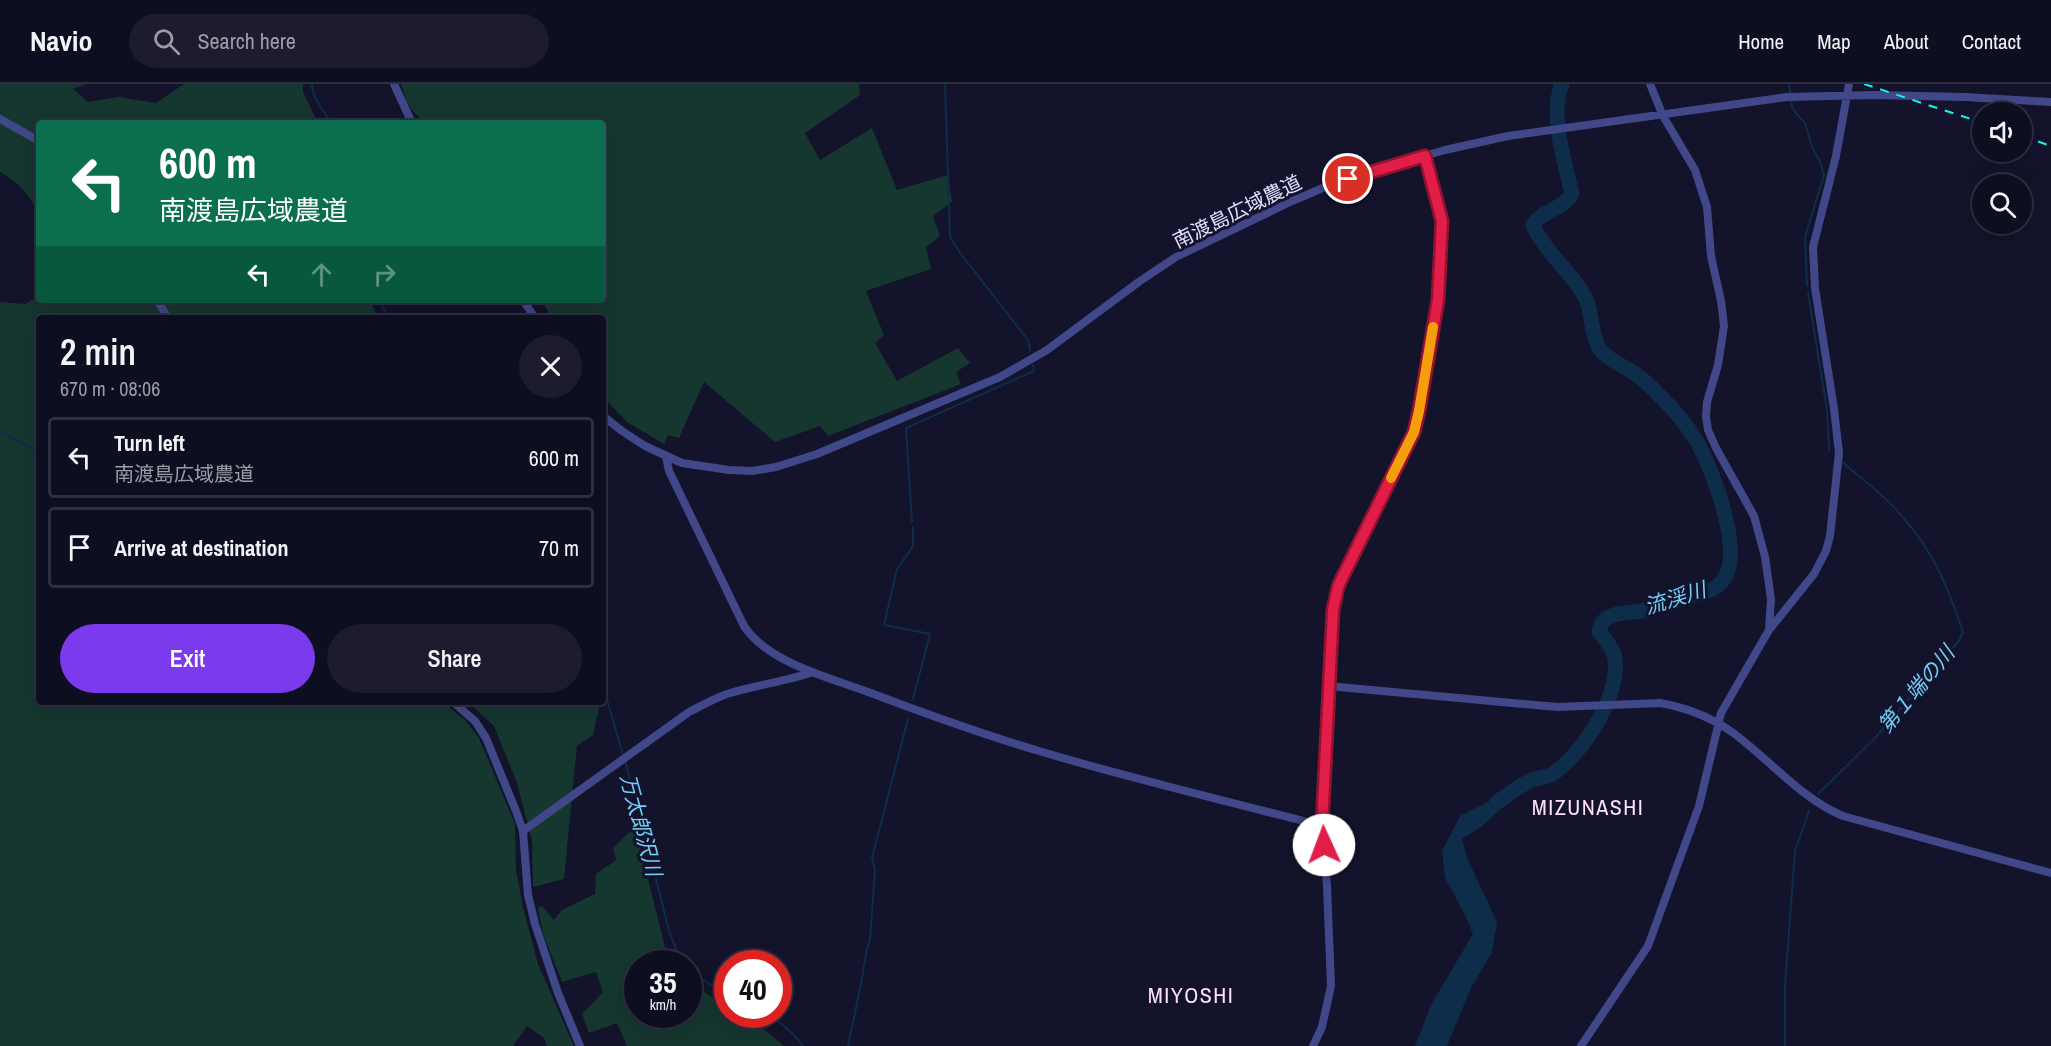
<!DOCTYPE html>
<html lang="en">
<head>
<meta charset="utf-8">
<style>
	body { margin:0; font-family:"Archivo Narrow","Noto Sans JP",sans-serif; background:#1c1c2e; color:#f1f3f6; height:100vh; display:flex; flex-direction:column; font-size:22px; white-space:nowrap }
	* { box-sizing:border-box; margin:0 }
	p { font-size:20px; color:#9b9ca5 }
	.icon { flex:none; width:33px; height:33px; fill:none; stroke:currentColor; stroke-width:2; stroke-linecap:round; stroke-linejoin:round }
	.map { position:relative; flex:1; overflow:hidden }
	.side { position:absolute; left:36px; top:231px; width:570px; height:390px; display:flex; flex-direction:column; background:#0e0e21; border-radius:6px; box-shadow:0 6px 24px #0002,0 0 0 2px #2e2e3f }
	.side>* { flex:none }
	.top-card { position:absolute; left:36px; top:36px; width:570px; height:183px; border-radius:6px; box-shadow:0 6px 24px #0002,0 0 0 2px #2e2e3f; background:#0b6e4f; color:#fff; overflow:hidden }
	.tools { position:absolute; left:1972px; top:18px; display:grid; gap:12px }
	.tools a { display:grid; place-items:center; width:60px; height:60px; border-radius:50%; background:#0e0e21; box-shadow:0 6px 24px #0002,0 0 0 2px #2e2e3f; font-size:30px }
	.speed { position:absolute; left:624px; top:866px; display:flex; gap:12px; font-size:30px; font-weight:700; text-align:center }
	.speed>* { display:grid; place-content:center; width:78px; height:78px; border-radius:50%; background:#0e0e21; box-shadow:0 6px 24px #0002,0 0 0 2px #2e2e3f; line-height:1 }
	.speed small { font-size:15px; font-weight:400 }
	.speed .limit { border:9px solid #d22; background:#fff; color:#111 }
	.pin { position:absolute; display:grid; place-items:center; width:51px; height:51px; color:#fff; margin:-26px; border:3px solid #fff; border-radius:50%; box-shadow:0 2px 6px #0007 }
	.me { position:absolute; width:66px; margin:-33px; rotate:358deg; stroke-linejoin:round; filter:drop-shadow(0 0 4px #0008) }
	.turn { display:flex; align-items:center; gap:21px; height:126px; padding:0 24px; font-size:27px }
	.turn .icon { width:78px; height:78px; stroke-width:2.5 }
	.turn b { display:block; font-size:42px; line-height:51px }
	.lanes { display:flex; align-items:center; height:57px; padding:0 24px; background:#0003; justify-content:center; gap:30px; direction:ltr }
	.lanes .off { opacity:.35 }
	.round { display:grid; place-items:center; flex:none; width:63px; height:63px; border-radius:32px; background:#1c1c2e }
	.headline { display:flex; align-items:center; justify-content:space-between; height:102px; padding:0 24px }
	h1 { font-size:36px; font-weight:600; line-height:45px }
	.action { display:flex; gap:12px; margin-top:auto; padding:12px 24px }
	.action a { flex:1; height:69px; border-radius:36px; background:#7c3aed; color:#fff; font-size:24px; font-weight:600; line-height:69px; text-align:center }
	.action a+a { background:#1c1c2e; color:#f1f3f6 }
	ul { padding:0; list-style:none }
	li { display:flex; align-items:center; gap:18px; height:81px; margin:0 12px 9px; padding:0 12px; border:3px solid #2e2e3f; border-radius:6px }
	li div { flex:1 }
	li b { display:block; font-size:22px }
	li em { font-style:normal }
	header { display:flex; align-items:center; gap:36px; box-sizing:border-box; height:84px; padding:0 30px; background:#0e0e21; border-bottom:2px solid #2e2e3f }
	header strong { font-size:28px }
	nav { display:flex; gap:33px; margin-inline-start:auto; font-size:21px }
	.search { width:420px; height:54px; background:#1c1c2e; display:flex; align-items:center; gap:15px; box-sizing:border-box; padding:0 21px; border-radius:33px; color:#9b9ca5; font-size:22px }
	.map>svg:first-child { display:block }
	.green { fill:#163630 }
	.water { fill:#0e2d4a }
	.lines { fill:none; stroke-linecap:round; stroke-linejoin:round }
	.stream { stroke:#0e2d4a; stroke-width:2 }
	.river { stroke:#0e2d4a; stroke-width:15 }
	.minor { stroke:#404889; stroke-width:8 }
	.rail { stroke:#13f6ea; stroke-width:2; stroke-dasharray:9 8; stroke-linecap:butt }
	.route-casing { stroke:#92132f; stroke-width:15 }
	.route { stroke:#e11d48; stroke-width:10 }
	.slow { stroke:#f59e0b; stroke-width:10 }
	.labels { text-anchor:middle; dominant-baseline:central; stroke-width:6; stroke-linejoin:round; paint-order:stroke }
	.street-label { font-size:20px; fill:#dfe0fe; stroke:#13132c }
	.water-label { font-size:21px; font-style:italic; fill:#71cff9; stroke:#13132c }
	.quarter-label { font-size:22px; letter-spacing:1.5px; fill:#fee1f8; stroke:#13132c }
</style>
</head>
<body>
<header>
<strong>Navio</strong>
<div class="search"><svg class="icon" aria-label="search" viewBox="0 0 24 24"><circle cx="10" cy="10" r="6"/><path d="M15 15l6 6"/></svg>Search here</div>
<nav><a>Home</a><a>Map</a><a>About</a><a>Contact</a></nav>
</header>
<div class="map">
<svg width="2051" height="962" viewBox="0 0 2051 962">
	<rect width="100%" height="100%" fill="#13132c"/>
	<path class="green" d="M 0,0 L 87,0 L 73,5 L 88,18 L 119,13 L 156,19 L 184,0 L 303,0 L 303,8 L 318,39 L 39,39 L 39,129 C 29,111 19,98 0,88 Z
		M 401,0 L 859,0 L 860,11 L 805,49 L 820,76 L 872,44 L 897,106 L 948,91 L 952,118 L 933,132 L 940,152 L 926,163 L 931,185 L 866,207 L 884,251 L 875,259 L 897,297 L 958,264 L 970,279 L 956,288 L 961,300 L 828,352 L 820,342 L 775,358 L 704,298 L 679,354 L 668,351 L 664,360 L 627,338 L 603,313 L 603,234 L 552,234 L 541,216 L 603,216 L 603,39 L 425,39 L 411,25 L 407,18 Z
		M 39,212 L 39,216 L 371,216 L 377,234 L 39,234 L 39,618 L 443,618 L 465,636 L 479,654 L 515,740 L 516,786 L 523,823 L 538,880 L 574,962 L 547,962 L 544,954 L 527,942 L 513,962 L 0,962 L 0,218 L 25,220 Z
		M 468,618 L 600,619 L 593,651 L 577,662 L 564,795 L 533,803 L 532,756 L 517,699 L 494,642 Z
		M 635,743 L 666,867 L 674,879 L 638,879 L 638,930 L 688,930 L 689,898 L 727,923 L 728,930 L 738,930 L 769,949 L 784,962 L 627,962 L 617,939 L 589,949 L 582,930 L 603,908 L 596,888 L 562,898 L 543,850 L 538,824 L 542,822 L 554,836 L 562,826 L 595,810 L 596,790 L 616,776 L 613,764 Z"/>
	<path class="water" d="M 1513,705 L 1512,715 L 1481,743 L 1462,755 L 1467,774 L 1497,838 L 1492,868 L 1471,904 L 1447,962 L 1415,962 L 1432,919 L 1473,850 L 1465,831 L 1445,794 L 1442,767 L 1460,732 Z"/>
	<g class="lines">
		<path class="stream" d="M 312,0 C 312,14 324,27 331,39
			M 945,0 L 950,153 L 960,169 L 1028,256 L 1030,266
			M 1789,0 L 1792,23 L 1795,28 L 1805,39 L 1812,63 L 1820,78 L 1824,91 L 1805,153 L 1807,202
			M 1808,209 L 1827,326 L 1829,366
			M 380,216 L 387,234
			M 0,347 L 39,368
			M 912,438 L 906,344 L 1034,287 L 1033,281
			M 913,443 L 913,462 L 897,485 L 884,541 L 930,550 L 913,615
			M 603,602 L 623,671
			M 625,676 L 670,850 L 682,879
			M 1818,710 L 1874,655 L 1959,557 L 1963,548 C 1949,507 1935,470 1906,437 C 1888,414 1863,396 1841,377
			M 688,885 L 715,904 L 728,909
			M 770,930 L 793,950 L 803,962
			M 848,962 L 861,900 L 867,864 L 870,856 L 875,786 L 872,774 L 908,635
			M 1785,962 L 1785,901 L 1795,767 L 1809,727"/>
		<path class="river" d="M 1497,718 C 1508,711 1520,701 1532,696 C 1539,693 1548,694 1554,689 C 1584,668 1623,608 1614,570 C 1612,563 1603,554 1599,547 C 1600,544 1601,541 1602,539 C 1609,528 1629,529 1641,527 C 1654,524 1666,518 1680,515 C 1694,511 1715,509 1724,495 C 1744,466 1712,384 1696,356 C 1687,341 1674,326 1662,314 C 1654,306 1647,298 1638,292 C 1627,283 1611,278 1601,267 C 1591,254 1592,227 1586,215 C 1573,189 1543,166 1533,141 C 1542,126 1564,125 1572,110 C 1565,78 1549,31 1562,0"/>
		<path class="minor" d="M 394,0 L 412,39
			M 1650,0 L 1663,32 L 1695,86 L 1707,123 L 1711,172 L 1721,217 L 1724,242 L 1718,281 L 1707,318 L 1706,332 L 1708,346 L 1716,364 L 1754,432 L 1765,473 L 1771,515 L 1769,546
			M 0,35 L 39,57
			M 157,216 L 168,234
			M 523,216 L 535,234
			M 603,332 L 622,347 L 645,362 L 682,379 L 729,386 L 752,387 L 776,383 L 817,370 L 1000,293 L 1047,266 L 1140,197 L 1176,173 L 1290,118 L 1332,100 L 1382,84 L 1445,66 L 1508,52 L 1787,13 L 1872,11 L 1965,13 L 2051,18
			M 666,373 L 669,387 L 744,542 C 768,579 831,594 871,609 C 926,630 982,650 1039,667 C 1132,695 1228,717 1322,742
			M 1328,602 L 1557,623 L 1660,619 C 1683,623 1708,632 1729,646 C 1768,673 1798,713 1843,732 L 2051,789
			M 453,618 L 475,637 L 486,654 L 516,727 L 523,747 L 528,811 L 535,840 L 558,909 L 580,962
			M 523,747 L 689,628 C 701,622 713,615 727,610 C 755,601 784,598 813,588
			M 1313,962 L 1322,943 L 1331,902 L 1327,802 L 1322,742 L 1333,526 L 1338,503 L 1414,348 L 1419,327 L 1438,216 L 1442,137 L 1425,72
			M 1581,962 L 1648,862 L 1699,722 L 1721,629 L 1769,546 L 1814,490 L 1826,467 L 1830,452 L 1839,369 L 1834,325 L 1815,204 L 1813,163 L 1836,72 L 1849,0"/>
		<path class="rail" d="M 1864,0 L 1983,39
			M 2022,52 L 2051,62"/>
	</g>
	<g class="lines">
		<g class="route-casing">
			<path id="route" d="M 1324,761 L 1322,742 L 1333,526 L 1338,503 L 1342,494 L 1414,348 L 1419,327 L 1438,216 L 1442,137 L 1425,72 L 1348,95"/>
		</g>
		<use href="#route" class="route"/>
		<path class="slow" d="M 1391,394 L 1414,348 L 1419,327 L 1433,243"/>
	</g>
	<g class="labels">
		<g class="street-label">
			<text transform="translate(1237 127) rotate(-26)">南渡島広域農道</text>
		</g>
		<g class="water-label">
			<text transform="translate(1675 514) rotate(-17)">流渓川</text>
			<text transform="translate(1916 605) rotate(-50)">第１端の川</text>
			<text transform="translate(641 741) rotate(75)">万太郎沢川</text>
		</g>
		<g class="quarter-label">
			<text x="1588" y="723">MIZUNASHI</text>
			<text x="1191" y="911">MIYOSHI</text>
		</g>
	</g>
</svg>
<div class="tools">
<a><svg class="icon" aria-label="sound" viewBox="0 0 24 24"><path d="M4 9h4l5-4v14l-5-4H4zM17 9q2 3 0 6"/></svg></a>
<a><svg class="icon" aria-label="search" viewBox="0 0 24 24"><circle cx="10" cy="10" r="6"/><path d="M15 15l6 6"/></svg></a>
</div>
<div class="speed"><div>35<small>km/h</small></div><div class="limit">40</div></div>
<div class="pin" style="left:1348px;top:95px;background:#d93025"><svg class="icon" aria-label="arrive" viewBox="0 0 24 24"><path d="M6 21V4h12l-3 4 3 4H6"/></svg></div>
<svg class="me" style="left:1324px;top:761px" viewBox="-20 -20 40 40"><circle r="19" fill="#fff"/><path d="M0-13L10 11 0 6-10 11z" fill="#e11d48"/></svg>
<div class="top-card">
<div class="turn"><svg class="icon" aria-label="left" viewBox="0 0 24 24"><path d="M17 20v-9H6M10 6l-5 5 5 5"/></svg><div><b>600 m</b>南渡島広域農道</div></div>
<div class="lanes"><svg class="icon" aria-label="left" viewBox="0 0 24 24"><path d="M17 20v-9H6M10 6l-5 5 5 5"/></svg><svg class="icon off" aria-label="ahead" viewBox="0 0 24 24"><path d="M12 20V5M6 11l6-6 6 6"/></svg><svg class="icon off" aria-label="right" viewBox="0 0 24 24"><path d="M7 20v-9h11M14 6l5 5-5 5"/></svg></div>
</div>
<section class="side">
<div class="headline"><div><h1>2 min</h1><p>670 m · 08:06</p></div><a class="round"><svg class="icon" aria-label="close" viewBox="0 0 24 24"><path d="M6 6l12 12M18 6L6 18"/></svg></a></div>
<ul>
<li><svg class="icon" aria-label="left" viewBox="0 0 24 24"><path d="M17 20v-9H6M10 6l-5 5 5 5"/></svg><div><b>Turn left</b><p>南渡島広域農道</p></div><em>600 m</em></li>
<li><svg class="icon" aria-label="arrive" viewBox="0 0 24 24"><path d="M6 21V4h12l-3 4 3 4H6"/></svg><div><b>Arrive at destination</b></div><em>70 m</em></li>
</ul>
<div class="action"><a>Exit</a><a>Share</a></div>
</section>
</div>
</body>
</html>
